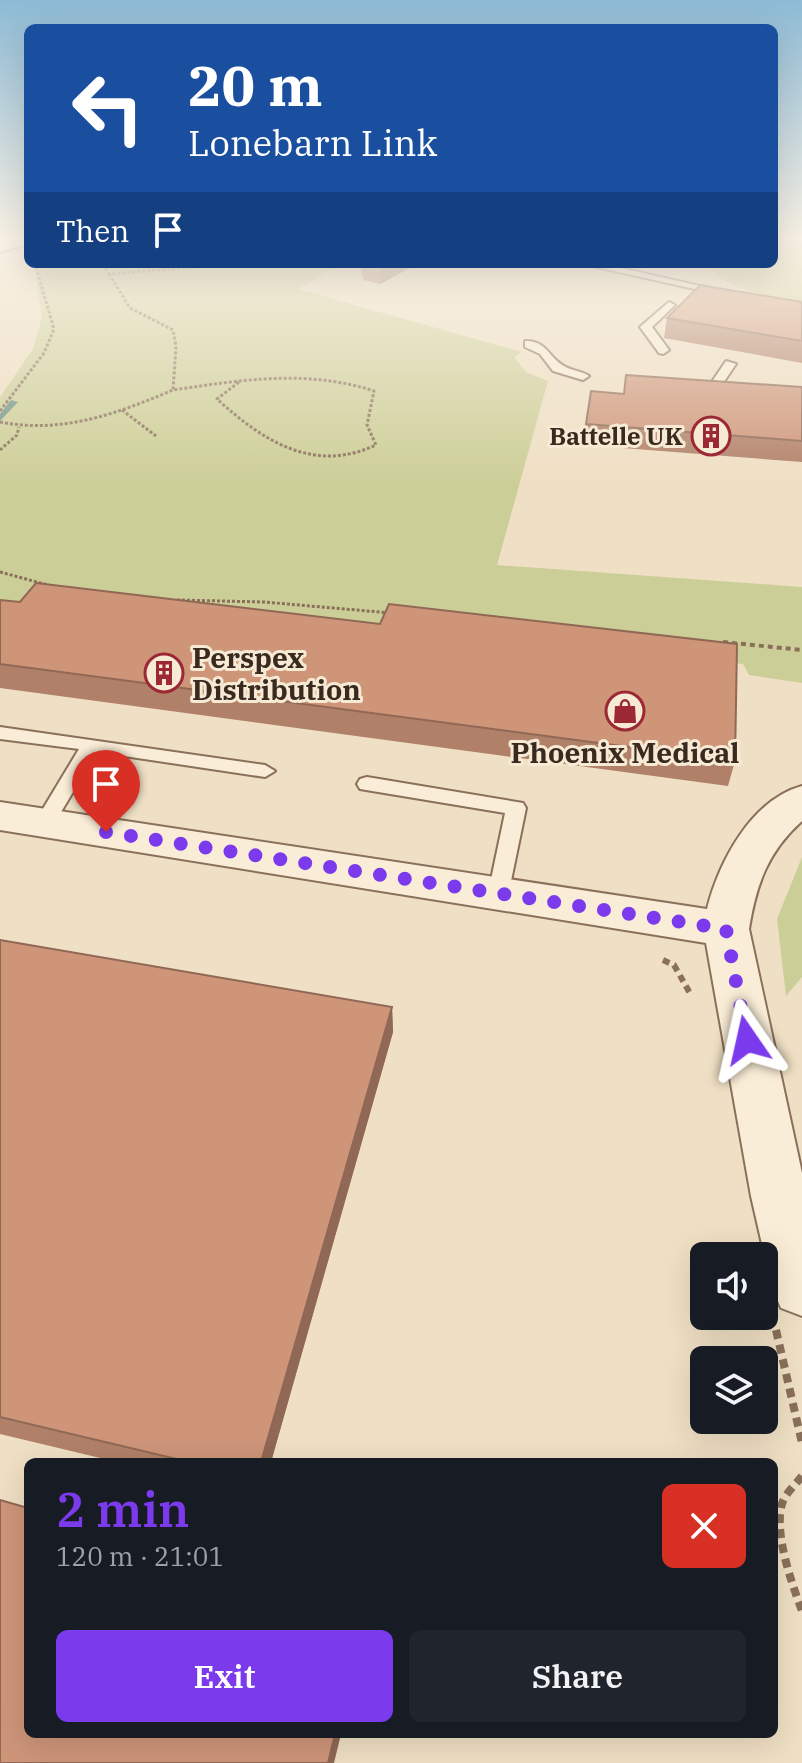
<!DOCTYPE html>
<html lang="en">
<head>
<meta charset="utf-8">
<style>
	body { margin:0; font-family:"IBM Plex Serif",serif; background:#20242c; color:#f1f3f6; height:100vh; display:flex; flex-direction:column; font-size:30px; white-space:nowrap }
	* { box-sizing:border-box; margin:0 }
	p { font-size:26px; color:#9ea1a6 }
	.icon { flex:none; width:44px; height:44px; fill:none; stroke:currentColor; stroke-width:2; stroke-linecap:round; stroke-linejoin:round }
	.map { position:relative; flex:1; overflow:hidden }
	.sheet { position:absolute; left:24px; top:1458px; width:754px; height:280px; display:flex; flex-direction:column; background:#171b24; border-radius:12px; box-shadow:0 8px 32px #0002 }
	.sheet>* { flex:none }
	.top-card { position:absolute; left:24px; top:24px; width:754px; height:244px; border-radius:12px; box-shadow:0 8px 32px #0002; background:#1a4fa0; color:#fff; overflow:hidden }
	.fabs { position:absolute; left:690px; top:1242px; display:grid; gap:16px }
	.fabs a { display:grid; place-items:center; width:88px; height:88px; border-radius:12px; background:#171b24; box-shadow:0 8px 32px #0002; font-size:40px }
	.pin { position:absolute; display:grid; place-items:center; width:68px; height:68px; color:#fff; margin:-82px -34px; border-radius:50% 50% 50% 0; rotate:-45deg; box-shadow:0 0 8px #0007 }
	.pin .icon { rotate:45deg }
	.me { position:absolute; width:88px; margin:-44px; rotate:349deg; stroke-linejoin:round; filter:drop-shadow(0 0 6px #0008) }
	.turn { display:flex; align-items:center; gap:28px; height:168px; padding:0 32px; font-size:36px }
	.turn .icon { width:104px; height:104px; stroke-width:2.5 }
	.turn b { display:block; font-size:56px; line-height:68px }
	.then { display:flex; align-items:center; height:76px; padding:0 32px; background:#0003; gap:16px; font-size:30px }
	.round { display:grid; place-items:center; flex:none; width:84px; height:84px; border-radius:12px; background:#20242c }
	.headline { display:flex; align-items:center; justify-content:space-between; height:136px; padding:0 32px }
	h1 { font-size:48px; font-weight:600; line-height:60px; color:#7c3aed }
	.cta { display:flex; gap:16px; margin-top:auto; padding:16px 32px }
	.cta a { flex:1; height:92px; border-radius:12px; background:#7c3aed; color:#fff; font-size:32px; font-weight:600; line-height:92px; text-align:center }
	.cta a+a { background:#20242c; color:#f1f3f6 }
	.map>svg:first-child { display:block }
	.green { fill:#ccce97 }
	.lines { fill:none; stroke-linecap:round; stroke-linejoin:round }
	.stream { fill:#6c9185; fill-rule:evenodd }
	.lane-casing { stroke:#8a705a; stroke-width:4 }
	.street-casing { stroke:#8a705a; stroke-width:4 }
	.secondary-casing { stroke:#6c513d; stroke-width:4 }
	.path-far3 { stroke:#8a705a; stroke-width:3; stroke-dasharray:3 2; stroke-linecap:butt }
	.path-far2 { stroke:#8a705a; stroke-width:4; stroke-dasharray:5 4; stroke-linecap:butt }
	.path-far1 { stroke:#8a705a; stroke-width:6; stroke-dasharray:7 5; stroke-linecap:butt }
	.path { stroke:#8a705a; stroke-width:8; stroke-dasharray:9 6; stroke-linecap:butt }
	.lane { fill:#faedd7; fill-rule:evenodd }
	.street { fill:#faedd7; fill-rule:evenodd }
	.secondary { fill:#faedd7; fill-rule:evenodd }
	.wall { fill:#b18068 }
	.shaded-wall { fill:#906855 }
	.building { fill:#ce9579; stroke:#906855; stroke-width:2 }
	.route { stroke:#7c3aed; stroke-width:14; stroke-dasharray:0 25.2 }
	.labels { text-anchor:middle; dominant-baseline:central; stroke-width:6; stroke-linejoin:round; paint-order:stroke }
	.far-poi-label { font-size:24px; font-weight:bold; fill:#3a291e; stroke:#f6ead4; text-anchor:end }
	.poi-label { font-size:28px; font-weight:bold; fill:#3a291e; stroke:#f6ead4; text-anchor:start }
</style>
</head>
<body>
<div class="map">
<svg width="802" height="1763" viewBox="0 0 802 1763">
	<rect width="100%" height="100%" fill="#efdfc4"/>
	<path class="green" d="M 774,240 L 802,240 L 802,303 C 778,297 724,291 713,269 L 720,264 L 774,264 Z
		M 34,264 L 340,264 L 298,289 L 522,352 L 514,357 L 526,372 L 548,381 L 497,565 L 802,587 L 802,683 L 749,675 L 743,664 L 391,623 L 379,642 L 0,615 L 0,397 L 33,349 L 42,317 Z
		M 802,857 L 802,977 L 786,996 L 777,919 Z"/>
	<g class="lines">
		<path class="stream" d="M 11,400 L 18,402 L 0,421 L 0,414 Z"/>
		<g class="lane-casing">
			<path id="lane" d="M 583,264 L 603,264 L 731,293 L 726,296 Z
				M 669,302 L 675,305 L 652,327 L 669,350 L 663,354 L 659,353 L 640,327 Z
				M 525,341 C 546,340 549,358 564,366 C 572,371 582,371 589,376 L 583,380 L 553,371 L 540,354 L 525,347 Z
				M 726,361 L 736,364 L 719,389 L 711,389 L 709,386 Z
				M 0,727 L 265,765 L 275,771 L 265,777 L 97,752 L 52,827 L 38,827 L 35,822 L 79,749 L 0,739 Z
				M 367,777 L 523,803 L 526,808 L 507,900 L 491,900 L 488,894 L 505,813 L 360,789 L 357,784 L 360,779 Z"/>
		</g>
		<g class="street-casing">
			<path id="street" d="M 802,786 L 802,821 C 768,851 756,885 749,929 L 802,1173 L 802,1316 L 781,1308 L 772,1288 L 751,1196 L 706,943 L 0,830 L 0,802 L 707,909 C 719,862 751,800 802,786 Z"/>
		</g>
		<g class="secondary-casing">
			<path id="secondary" d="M 0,240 L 28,240 L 28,244 L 0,252 Z"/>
		</g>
		<path class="path-far3" d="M 103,264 L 109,274 L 233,264
			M 109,274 L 130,308 L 173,330 L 176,347 L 173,390 C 241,380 307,369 374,391 L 367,425 L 376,445 C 314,474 263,441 217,399 L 239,382
			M 122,410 L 156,436
			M 0,411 L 44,353 L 54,329 L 35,264
			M 0,422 C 62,434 116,414 173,390
			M 0,450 L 17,435 L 19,427
			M 0,572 L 48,585
			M 177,600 L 264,602 L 391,613"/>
		<path class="path-far2" d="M 723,642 L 802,650"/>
		<path class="path-far1" d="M 663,960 L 674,965 L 691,995"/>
		<path class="path" d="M 776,1330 L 802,1443
			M 802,1476 C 796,1484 787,1492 783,1501 C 772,1529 792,1584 802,1611"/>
		<use href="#lane" class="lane"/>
		<use href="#street" class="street"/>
		<use href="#secondary" class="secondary"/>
	</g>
	<path class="wall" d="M 359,264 L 417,264 L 380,284 L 364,280 Z
		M 802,302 L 802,363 L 664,338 L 667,318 Z
		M 802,387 L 802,462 L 584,445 L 586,424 L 624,394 Z
		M 0,600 L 20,602 L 735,761 L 728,786 L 0,688 Z
		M 0,940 L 392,1007 L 393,1032 L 271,1462 L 117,1462 L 0,1434 Z"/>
	<path class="shaded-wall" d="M 380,264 L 417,264 L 380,284 Z
		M 392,1007 L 393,1032 L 271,1462 L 261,1462 Z
		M 335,1734 L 341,1734 L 334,1763 L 328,1763 Z"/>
	<path class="building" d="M 700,285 L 802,302 L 802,341 L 667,318 Z
		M 626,375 L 802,387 L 802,441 L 586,424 L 591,391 L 624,394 Z
		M 36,583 L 380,624 L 389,604 L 737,644 L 735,761 L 0,664 L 0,600 L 20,602 Z
		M 0,940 L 392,1007 L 261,1462 L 189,1462 L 0,1417 Z
		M 0,1500 L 28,1508 L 28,1734 L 335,1734 L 328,1763 L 0,1763 Z"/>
	<linearGradient id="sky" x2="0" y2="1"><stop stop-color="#8dbad5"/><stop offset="0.49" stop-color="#f8f1e4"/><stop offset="1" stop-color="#f8f1e4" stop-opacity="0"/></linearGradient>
	<rect width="802" height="487" fill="url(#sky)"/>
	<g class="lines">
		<path class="route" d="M 106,832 L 726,929 L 747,1040"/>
	</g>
	<defs>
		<g id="building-ring" transform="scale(2)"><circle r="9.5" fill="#f6ead4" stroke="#9b2832" stroke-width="1.5"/><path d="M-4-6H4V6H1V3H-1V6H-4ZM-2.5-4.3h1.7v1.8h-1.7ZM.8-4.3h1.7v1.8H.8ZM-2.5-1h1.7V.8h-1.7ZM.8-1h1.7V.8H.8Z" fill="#9b2832"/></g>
		<g id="shop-ring" transform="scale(2)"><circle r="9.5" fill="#f6ead4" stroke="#9b2832" stroke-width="1.5"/><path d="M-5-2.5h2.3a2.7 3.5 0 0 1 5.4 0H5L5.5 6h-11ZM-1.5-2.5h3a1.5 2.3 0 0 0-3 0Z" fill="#9b2832"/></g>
	</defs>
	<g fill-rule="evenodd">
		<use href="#building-ring" x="711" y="436"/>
		<use href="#building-ring" x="164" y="673"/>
		<use href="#shop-ring" x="625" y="711"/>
	</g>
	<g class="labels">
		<g class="far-poi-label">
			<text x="683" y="436">Battelle UK</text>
		</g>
		<g class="poi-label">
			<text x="192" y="657">Perspex<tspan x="192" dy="32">Distribution</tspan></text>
			<text x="625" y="752" text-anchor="middle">Phoenix Medical</text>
		</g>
	</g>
</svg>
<div class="fabs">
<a><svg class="icon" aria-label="sound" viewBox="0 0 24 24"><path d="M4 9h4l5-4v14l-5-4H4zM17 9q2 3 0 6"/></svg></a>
<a><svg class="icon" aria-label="layers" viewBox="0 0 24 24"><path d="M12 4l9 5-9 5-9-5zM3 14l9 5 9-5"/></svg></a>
</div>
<div class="pin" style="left:106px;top:832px;background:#d93025"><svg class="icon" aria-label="arrive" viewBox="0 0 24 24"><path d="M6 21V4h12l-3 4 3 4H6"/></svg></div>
<svg class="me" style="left:747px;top:1040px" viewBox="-20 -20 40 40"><path d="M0-17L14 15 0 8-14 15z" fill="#7c3aed" stroke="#fff" stroke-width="4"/></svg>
<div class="top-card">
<div class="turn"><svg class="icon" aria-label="left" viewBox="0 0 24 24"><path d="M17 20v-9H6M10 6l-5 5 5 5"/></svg><div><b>20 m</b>Lonebarn Link</div></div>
<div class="then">Then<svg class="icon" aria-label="arrive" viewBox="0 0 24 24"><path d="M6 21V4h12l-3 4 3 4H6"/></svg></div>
</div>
<section class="sheet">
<div class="headline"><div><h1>2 min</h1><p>120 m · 21:01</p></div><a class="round" style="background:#d93025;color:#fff"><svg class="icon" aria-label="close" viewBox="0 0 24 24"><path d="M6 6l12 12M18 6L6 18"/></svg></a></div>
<div class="cta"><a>Exit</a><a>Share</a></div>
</section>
</div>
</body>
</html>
